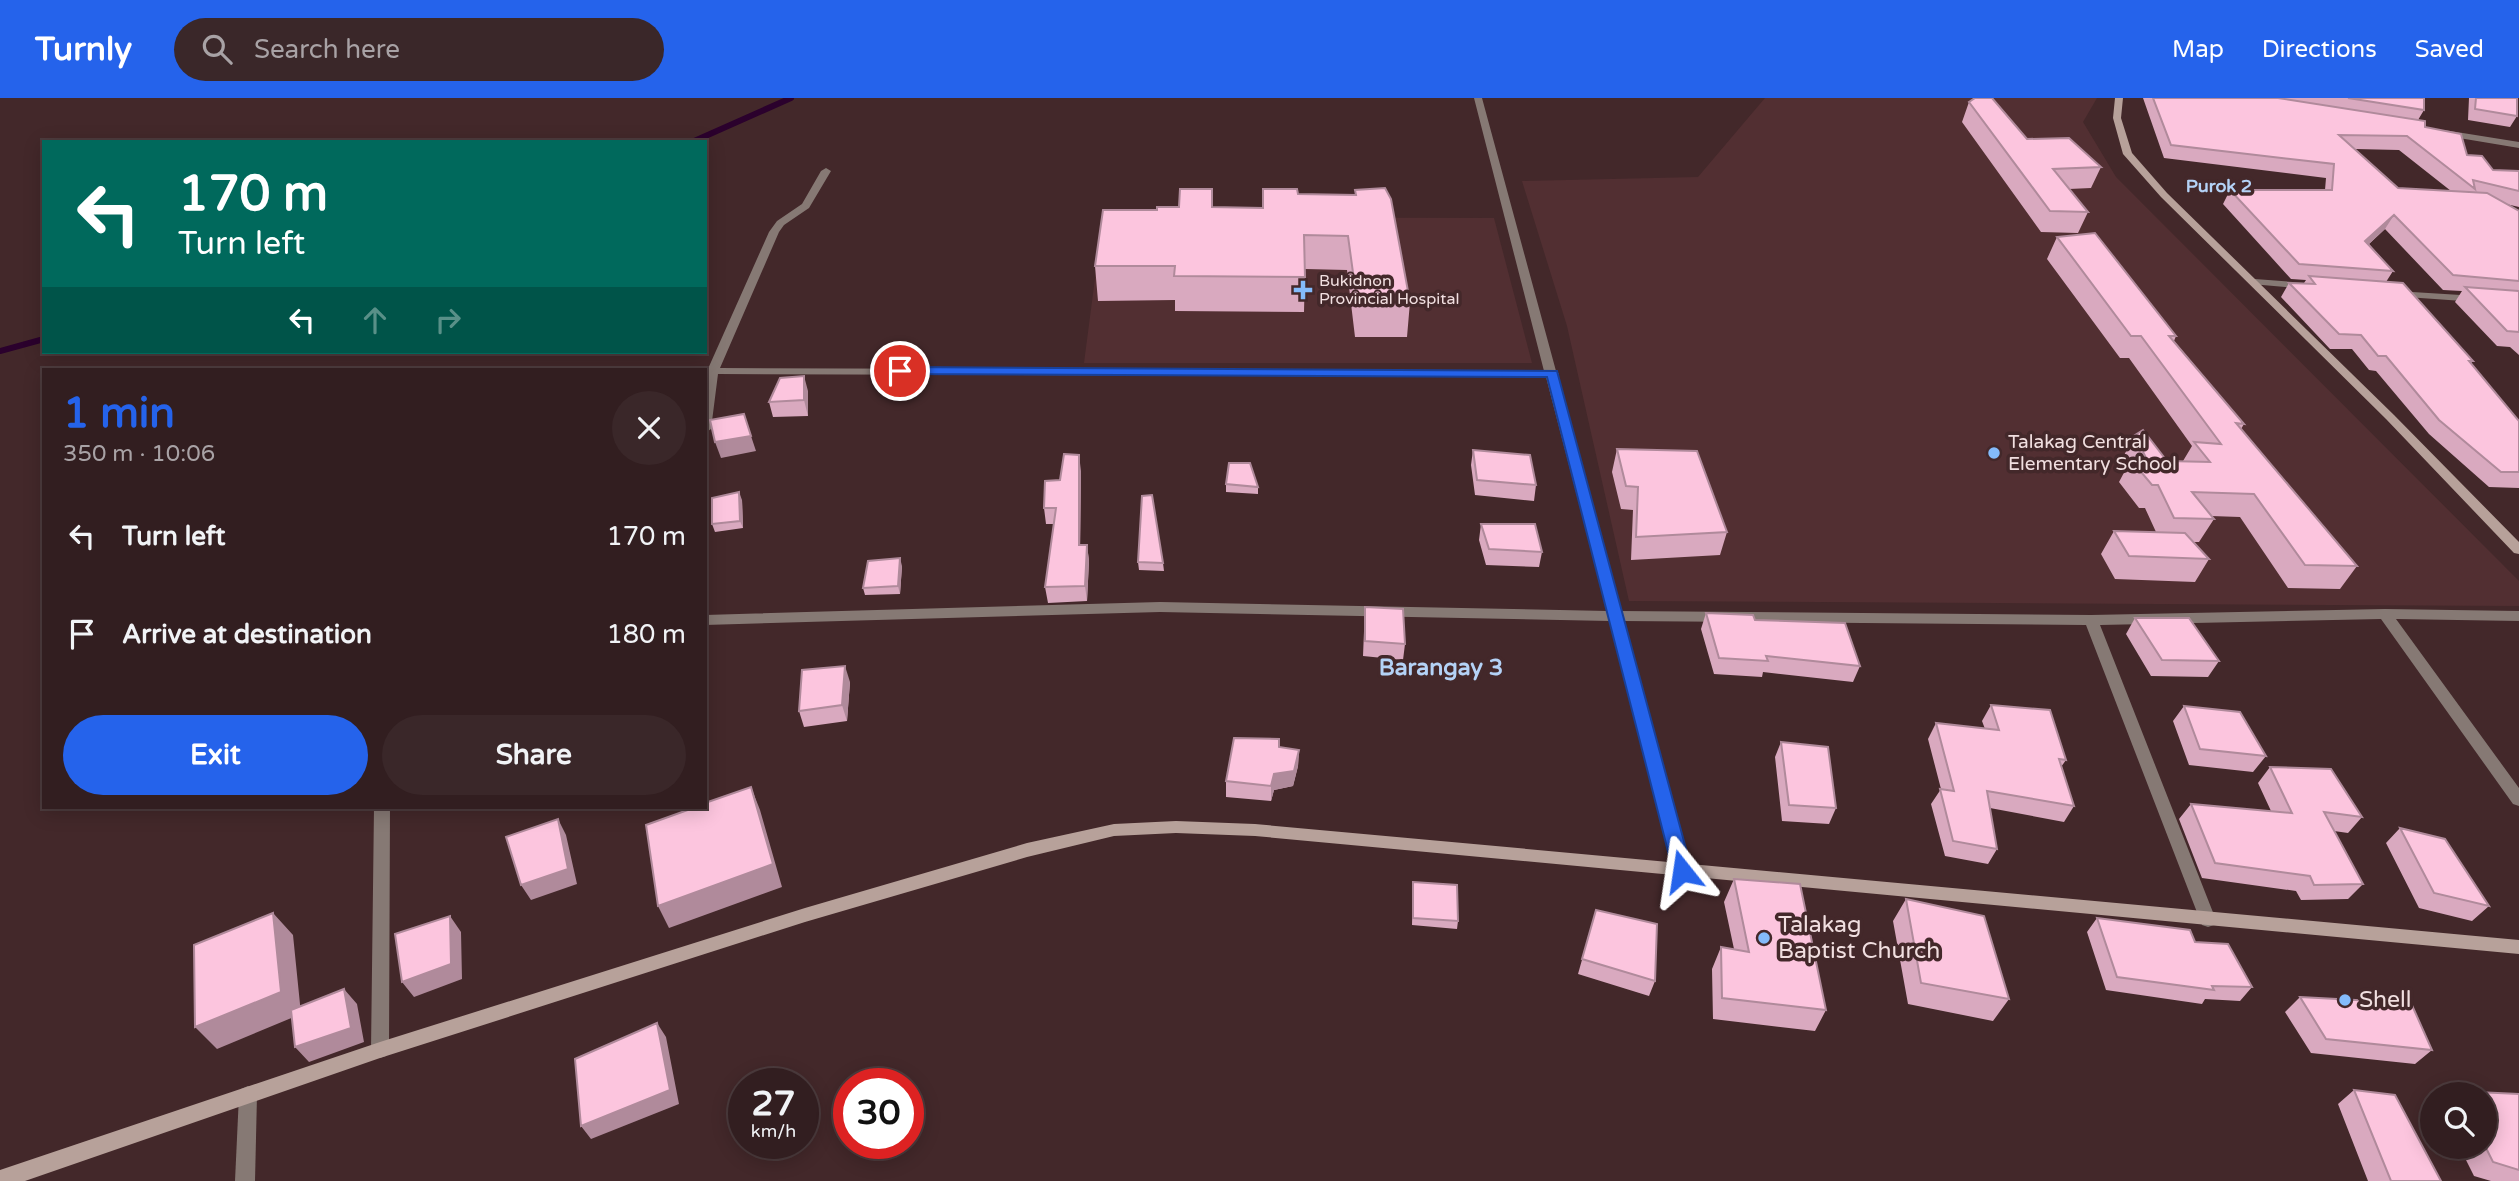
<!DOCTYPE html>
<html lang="en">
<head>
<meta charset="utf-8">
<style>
	body { margin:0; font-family:"Varela Round",sans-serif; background:#3a2729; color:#f1f3f6; height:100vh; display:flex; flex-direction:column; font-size:26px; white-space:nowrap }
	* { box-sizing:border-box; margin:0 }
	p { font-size:23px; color:#a8a2a5 }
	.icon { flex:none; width:38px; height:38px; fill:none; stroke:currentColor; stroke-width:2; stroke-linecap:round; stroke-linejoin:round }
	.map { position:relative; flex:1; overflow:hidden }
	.side { position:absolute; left:42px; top:270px; width:665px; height:441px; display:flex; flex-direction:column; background:#321e20; border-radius:0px; box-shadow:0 4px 18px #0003,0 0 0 2px #4d3c3e }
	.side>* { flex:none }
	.guide { position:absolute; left:42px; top:42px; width:665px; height:214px; border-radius:0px; box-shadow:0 4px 18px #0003,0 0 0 2px #4d3c3e; background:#00695c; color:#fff; overflow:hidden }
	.controls { position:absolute; left:2420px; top:984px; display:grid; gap:14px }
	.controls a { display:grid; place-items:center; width:77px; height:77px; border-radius:50%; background:#321e20; box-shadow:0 4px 18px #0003,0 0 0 2px #4d3c3e; font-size:35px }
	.speed { position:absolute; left:728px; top:970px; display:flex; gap:14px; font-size:35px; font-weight:700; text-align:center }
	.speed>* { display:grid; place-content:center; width:91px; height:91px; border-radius:50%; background:#321e20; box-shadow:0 4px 18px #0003,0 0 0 2px #4d3c3e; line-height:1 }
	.speed small { font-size:18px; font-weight:400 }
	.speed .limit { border:10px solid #d22; background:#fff; color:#111 }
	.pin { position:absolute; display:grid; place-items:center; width:60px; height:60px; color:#fff; margin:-30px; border:4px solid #fff; border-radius:50%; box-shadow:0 2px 7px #0007 }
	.me { position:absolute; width:77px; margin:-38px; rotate:345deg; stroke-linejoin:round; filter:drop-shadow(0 0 5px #0008) }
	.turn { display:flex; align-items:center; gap:24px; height:147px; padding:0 21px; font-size:32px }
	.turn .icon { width:91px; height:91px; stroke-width:2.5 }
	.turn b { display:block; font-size:49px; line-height:60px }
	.lanes { display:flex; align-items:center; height:66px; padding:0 21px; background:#0003; justify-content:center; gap:35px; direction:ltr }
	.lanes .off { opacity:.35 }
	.round { display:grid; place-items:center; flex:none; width:74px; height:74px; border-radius:37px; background:#3a2729 }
	.overview { display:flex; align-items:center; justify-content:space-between; height:119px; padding:0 21px }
	h1 { font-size:42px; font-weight:700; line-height:52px; color:#2563eb }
	.cta { display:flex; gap:14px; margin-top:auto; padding:14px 21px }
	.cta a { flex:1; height:80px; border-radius:42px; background:#2563eb; color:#fff; font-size:28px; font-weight:700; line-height:80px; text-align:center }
	.cta a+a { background:#3a2729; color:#f1f3f6 }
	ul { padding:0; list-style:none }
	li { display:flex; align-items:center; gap:21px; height:98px; padding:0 21px }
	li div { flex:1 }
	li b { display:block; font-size:26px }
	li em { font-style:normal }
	header { display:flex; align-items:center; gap:42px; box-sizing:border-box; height:98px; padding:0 35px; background:#2563eb; color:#fff }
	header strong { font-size:33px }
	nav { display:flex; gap:38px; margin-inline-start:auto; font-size:24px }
	.search { width:490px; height:63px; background:#3a2729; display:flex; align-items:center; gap:18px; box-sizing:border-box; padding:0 24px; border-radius:38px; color:#a8a2a5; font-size:26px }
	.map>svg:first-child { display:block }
	.built { fill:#522f32 }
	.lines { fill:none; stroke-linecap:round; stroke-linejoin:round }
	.stream { stroke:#2b012d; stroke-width:6 }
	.lane { fill:#867974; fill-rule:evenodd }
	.street { fill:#867974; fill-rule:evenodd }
	.secondary { fill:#b7a19a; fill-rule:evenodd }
	.wall { fill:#d9a9bf; fill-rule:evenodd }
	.shaded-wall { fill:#b08a9b }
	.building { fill:#fcc5de; stroke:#b08a9b; stroke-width:2 }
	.route { fill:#2563eb; stroke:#184099; stroke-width:2 }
	.poi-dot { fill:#84bbfb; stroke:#43282a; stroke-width:2.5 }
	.labels { text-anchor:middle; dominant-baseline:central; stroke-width:7; stroke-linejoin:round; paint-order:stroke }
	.far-poi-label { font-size:16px; fill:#f1dfe0; stroke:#43282a; text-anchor:start }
	.far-neighbourhood-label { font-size:18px; font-weight:bold; fill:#b4d2f6; stroke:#43282a }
	.poi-label { font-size:19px; fill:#f1dfe0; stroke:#43282a; text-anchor:start }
	.quarter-label { font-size:23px; font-weight:bold; fill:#b4d2f6; stroke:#43282a }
	.near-poi-label { font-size:23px; fill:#f1dfe0; stroke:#43282a; text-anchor:start }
</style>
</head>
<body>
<header>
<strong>Turnly</strong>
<div class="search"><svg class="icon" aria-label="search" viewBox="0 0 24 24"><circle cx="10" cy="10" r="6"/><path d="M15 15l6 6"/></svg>Search here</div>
<nav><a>Map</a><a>Directions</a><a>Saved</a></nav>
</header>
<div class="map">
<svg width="2519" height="1083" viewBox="0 0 2519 1083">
	<rect width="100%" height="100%" fill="#43282a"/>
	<path class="built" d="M 1765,0 L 2097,0 L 2083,24 L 2116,79 L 2519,483 L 2519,508 L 1629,503 L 1567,228 L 1522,83 L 1698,79 Z
		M 1103,119 L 1494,120 L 1532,265 L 1084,265 Z"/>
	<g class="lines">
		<path class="stream" d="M 692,44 L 791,0
			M 0,253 L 44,241"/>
		<path class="lane" d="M 248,988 L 255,991 L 257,997 L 255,1083 L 235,1083 L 239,997 L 241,991 Z"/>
		<path class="street" d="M 1474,0 L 1482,0 L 1556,273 L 1559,276 L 1557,278 L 1620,513 L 2091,517 L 2385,511 L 2519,513 L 2519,523 L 2396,521 L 2519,690 L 2519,708 L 2513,706 L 2381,521 L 2100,527 L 2216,822 L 2214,827 L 2208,829 L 2202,827 L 2200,822 L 2086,527 L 1623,523 L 1690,773 L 1688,778 L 1682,780 L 1676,778 L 1674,773 L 1609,523 L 1160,514 L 705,527 L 705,517 L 1160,504 L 1607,513 L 1546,279 L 718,276 L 711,331 L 705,335 L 707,273 L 769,134 L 777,123 L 802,106 L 821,73 L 826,70 L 831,73 L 809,110 L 784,127 L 779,134 L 720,270 L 1544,273 Z
			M 2444,32 L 2519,44 L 2519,50 L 2441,37 L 2440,35 Z
			M 2255,181 L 2306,185 L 2311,188 L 2306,191 L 2251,186 L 2251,182 Z
			M 2396,193 L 2477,198 L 2482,201 L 2477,204 L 2392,198 L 2391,196 Z
			M 374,709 L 390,709 L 389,952 L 386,958 L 380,960 L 374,958 L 371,952 Z"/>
		<path class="secondary" d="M 2115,0 L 2123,0 L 2121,20 L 2132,55 L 2167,95 L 2394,317 L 2519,444 L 2519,456 L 2514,455 L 2386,321 L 2161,99 L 2123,56 L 2113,20 Z
			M 1176,723 L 1255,726 L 2519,842 L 2519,856 L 1255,738 L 1176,735 L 1114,738 L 1027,759 L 805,824 L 380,960 L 25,1083 L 0,1083 L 0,1072 L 380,944 L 805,810 L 1027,745 L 1114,726 Z"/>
	</g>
	<path class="wall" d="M 2143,0 L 2424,0 L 2424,12 L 2418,22 L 2425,29 L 2467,57 L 2493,72 L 2519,73 L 2519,109 L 2506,106 L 2519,113 L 2519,257 L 2510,249 L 2497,248 L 2455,204 L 2462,193 L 2443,192 L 2385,131 L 2369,146 L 2393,173 L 2386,184 L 2473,263 L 2471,265 L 2519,323 L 2519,390 L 2489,389 L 2429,336 L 2376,273 L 2369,272 L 2352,251 L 2330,251 L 2281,199 L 2289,185 L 2304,185 L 2306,182 L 2291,181 L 2223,106 L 2230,92 L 2325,92 L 2326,80 L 2164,60 ZM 2355,51 L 2399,52 L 2451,93 L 2398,90 Z
		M 2469,0 L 2517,0 L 2517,18 L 2510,29 L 2468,22 Z
		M 1969,4 L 2027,41 L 2101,69 L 2091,90 L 2069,91 L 2088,114 L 2078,135 L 2041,134 L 1962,24 Z
		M 1355,92 L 1410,204 L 1407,239 L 1355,239 L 1347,172 L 1305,171 L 1304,214 L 1175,213 L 1175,202 L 1098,203 L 1095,168 L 1157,112 L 1212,109 L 1263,110 L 1298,96 L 1355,97 Z
		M 2057,139 L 2176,238 L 2174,243 L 2244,326 L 2241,331 L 2357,468 L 2340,491 L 2288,490 L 2240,419 L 2211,418 L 2214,421 L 2199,444 L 2193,444 L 2209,461 L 2195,484 L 2115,481 L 2101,456 L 2114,433 L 2156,434 L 2145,410 L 2139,410 L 2119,384 L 2127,369 L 2123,359 L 2135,337 L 2167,363 L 2183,363 L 2192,348 L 2129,260 L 2120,260 L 2047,161 Z
		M 808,293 L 808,318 L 773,319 L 769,304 Z
		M 1617,351 L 1727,434 L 1720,457 L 1631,462 L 1633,412 L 1621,411 L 1612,374 Z
		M 1473,352 L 1536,387 L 1534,403 L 1475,397 L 1471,367 Z
		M 1081,373 L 1080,447 L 1087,447 L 1089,463 L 1087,503 L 1048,505 L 1045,489 L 1054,426 L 1046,426 L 1044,410 L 1060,382 Z
		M 1226,386 L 1258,389 L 1258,396 L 1226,394 Z
		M 742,402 L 743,430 L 715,434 L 712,426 Z
		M 1481,426 L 1542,454 L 1539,469 L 1486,467 L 1479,442 Z
		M 1138,464 L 1163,465 L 1164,473 L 1139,472 Z
		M 902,468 L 900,496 L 865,497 L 863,490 Z
		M 1365,509 L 1405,546 L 1403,562 L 1363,558 Z
		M 1706,515 L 1755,522 L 1860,568 L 1853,584 L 1763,574 L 1762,579 L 1714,576 L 1701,531 Z
		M 2135,520 L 2219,563 L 2208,579 L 2151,578 L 2126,536 Z
		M 850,584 L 847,623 L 804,629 L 799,613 Z
		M 1991,607 L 2066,662 L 2061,669 L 2074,708 L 2064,724 L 1990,710 L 1997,751 L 1988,766 L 1945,758 L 1931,706 L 1941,691 L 1928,641 L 1936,625 L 1985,631 L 1982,623 Z
		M 2184,608 L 2266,658 L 2253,674 L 2189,667 L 2173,623 Z
		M 1781,644 L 1836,710 L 1829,726 L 1782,723 L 1775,659 Z
		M 1279,649 L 1299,652 L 1298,668 L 1293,688 L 1274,692 L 1271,703 L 1226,699 L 1226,683 Z
		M 2270,669 L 2362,719 L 2348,735 L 2334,733 L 2363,786 L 2348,801 L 2301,802 L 2296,793 L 2202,780 L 2179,721 L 2191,706 L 2271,713 L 2258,685 Z
		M 2400,730 L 2489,808 L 2472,823 L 2419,810 L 2386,745 Z
		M 1734,781 L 1826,912 L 1815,933 L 1713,921 L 1712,871 L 1721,849 L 1734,851 L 1724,804 Z
		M 1413,784 L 1458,823 L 1457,831 L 1412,827 Z
		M 1906,801 L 2009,901 L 1993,923 L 1908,906 L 1893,823 Z
		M 1596,812 L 1655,883 L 1649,898 L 1578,876 Z
		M 2097,820 L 2252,889 L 2240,903 L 2205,901 L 2202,906 L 2106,892 L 2087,834 Z
		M 2300,899 L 2432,952 L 2415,966 L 2311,955 L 2285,914 Z
		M 2354,992 L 2441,1083 L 2368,1083 L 2338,1006 Z
		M 2455,993 L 2519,996 L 2519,1083 L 2491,1083 L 2474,1078 L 2459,1048 L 2485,1048 L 2485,996 L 2452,996 Z"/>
	<path class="shaded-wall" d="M 2394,117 L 2385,131 L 2357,157 L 2365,143 Z
		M 804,278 L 808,293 L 808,318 L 804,302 Z
		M 751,338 L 756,353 L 721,360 L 715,344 Z
		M 1079,357 L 1081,373 L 1080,463 L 1079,447 Z
		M 739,394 L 742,402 L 743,430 L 740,423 Z
		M 1087,447 L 1089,463 L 1087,503 L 1085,488 Z
		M 900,460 L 902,468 L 900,496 L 898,488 Z
		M 845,568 L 850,584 L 847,623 L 842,607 Z
		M 1299,652 L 1298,668 L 1293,688 L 1274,692 L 1271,703 L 1271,688 L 1274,676 Z
		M 751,689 L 760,712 L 782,789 L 669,830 L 658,808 Z
		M 558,721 L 566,737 L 577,786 L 531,802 L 521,787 Z
		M 273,815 L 293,837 L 301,916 L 217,951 L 195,929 Z
		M 450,818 L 461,834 L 462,881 L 414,899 L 402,884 Z
		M 344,891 L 357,906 L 364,944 L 309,964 L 295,949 Z
		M 657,925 L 666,939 L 679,1006 L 591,1041 L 581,1028 Z"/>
	<path class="building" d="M 1975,0 L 1992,0 L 2027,41 L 2069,40 L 2101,69 L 2053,71 L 2088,114 L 2050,113 L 1969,4 Z
		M 2153,0 L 2278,0 L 2425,23 L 2425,29 L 2461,36 L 2467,57 L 2482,58 L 2493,72 L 2519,73 L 2519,93 L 2473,82 L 2475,91 L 2407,38 L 2339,37 L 2398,90 L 2487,95 L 2519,113 L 2519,183 L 2453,177 L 2394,117 L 2365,143 L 2393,173 L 2299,166 L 2230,92 L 2332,92 L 2334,66 L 2171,47 Z
		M 2348,0 L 2424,0 L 2424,12 Z
		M 2476,0 L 2517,0 L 2517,18 L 2475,11 Z
		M 1385,90 L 1391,101 L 1410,204 L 1357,204 L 1348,138 L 1304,137 L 1305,179 L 1174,178 L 1175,168 L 1095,168 L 1103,112 L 1157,112 L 1157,109 L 1179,109 L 1180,91 L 1212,91 L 1212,109 L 1263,110 L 1263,91 L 1297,91 L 1298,96 L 1356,97 L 1355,92 Z
		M 2095,135 L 2176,238 L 2169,238 L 2244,326 L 2236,325 L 2357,468 L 2305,467 L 2254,396 L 2192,394 L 2214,421 L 2174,420 L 2158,387 L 2152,387 L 2131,362 L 2147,362 L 2135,337 L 2143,332 L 2167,363 L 2210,364 L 2194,344 L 2221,346 L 2141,238 L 2131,238 L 2057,139 Z
		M 2309,178 L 2403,185 L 2473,263 L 2469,263 L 2519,323 L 2519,374 L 2501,374 L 2439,322 L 2386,258 L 2378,258 L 2361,237 L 2339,236 L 2289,185 L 2315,186 Z
		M 2465,189 L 2519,193 L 2519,234 L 2507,233 Z
		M 804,278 L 804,302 L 769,304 L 780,280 Z
		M 744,316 L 751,338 L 715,344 L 710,322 Z
		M 1617,351 L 1697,353 L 1727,434 L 1636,439 L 1638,389 L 1626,388 Z
		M 1473,352 L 1530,357 L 1536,387 L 1477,382 Z
		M 1064,356 L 1079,357 L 1079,447 L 1087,447 L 1085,488 L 1045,489 L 1056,410 L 1044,410 L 1045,383 L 1060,382 Z
		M 1229,365 L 1250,365 L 1258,389 L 1226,386 Z
		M 739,394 L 740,423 L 712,426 L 712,400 Z
		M 1152,397 L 1163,465 L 1138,464 L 1142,398 Z
		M 1481,426 L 1535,426 L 1542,454 L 1489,451 Z
		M 2114,433 L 2185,435 L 2209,461 L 2129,458 Z
		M 900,460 L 898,488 L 863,490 L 868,463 Z
		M 1365,509 L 1403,511 L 1405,546 L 1365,543 Z
		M 1706,515 L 1753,517 L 1755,522 L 1845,525 L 1860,568 L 1766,558 L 1768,563 L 1719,560 Z
		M 2135,520 L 2189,520 L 2219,563 L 2162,562 Z
		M 845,568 L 842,607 L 799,613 L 802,572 Z
		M 1991,607 L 2050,612 L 2066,662 L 2059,661 L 2074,708 L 1987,693 L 1997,751 L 1953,743 L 1940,691 L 1954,693 L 1936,625 L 1999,632 Z
		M 2184,608 L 2240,614 L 2266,658 L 2200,651 Z
		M 1234,640 L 1279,641 L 1279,649 L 1299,652 L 1294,673 L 1274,676 L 1271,688 L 1226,683 Z
		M 1781,644 L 1828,649 L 1836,710 L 1789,707 Z
		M 2270,669 L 2331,671 L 2362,719 L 2324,714 L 2363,786 L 2314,787 L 2310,778 L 2215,765 L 2191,706 L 2292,715 Z
		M 751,689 L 773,766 L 658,808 L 646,727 L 696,709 L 705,709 L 705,705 Z
		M 558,721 L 568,771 L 521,787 L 506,739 Z
		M 2400,730 L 2445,741 L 2489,808 L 2434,795 Z
		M 1734,781 L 1800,786 L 1826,912 L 1722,900 L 1721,849 L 1749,854 Z
		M 1413,784 L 1457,787 L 1458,823 L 1413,820 Z
		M 1906,801 L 1984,818 L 2009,901 L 1921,885 Z
		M 1596,812 L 1657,826 L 1655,883 L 1582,861 Z
		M 273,815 L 281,894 L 195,929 L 194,847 Z
		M 450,818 L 451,866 L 402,884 L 395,836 Z
		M 2097,820 L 2190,832 L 2195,844 L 2228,846 L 2252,889 L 2212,888 L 2214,892 L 2117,879 Z
		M 344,891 L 351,930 L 295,949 L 291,912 Z
		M 2300,899 L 2411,905 L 2432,952 L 2326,941 Z
		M 657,925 L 670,992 L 581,1028 L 575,961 Z
		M 2354,992 L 2395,997 L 2441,1083 L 2391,1083 Z
		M 2455,993 L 2519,996 L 2519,1072 L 2493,1064 L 2485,1048 L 2485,996 L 2457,996 Z"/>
	<path class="route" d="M 900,269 L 1557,273 L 1692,773 L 1689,778 L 1682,780 L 1676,778 L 1673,773 L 1547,279 L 895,276 L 895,271 Z"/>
	<g class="poi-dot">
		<path d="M1299.5 181.5h7v7h7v7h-7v7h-7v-7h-7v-7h7z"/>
		<circle cx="1994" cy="355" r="7"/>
		<circle cx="1764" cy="840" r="7"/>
		<circle cx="2345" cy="902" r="7"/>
	</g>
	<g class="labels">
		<g class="far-poi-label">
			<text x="1319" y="183">Bukidnon<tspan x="1319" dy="18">Provincial Hospital</tspan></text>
		</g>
		<g class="far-neighbourhood-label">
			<text x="2219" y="88">Purok 2</text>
		</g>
		<g class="poi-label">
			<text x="2008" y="344">Talakag Central<tspan x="2008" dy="22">Elementary School</tspan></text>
		</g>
		<g class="quarter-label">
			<text x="1441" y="570">Barangay 3</text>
		</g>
		<g class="near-poi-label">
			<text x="1778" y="827">Talakag<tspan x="1778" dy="26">Baptist Church</tspan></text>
			<text x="2359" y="902">Shell</text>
		</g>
	</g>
</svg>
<div class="controls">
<a><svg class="icon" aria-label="search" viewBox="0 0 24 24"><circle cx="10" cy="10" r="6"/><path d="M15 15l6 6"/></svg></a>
</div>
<div class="speed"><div>27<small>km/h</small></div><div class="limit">30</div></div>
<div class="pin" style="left:900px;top:273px;background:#d93025"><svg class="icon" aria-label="arrive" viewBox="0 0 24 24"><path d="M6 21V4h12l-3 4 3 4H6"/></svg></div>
<svg class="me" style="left:1682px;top:773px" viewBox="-20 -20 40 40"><path d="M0-17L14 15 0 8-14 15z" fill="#2563eb" stroke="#fff" stroke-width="4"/></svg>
<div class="guide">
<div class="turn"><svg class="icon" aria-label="left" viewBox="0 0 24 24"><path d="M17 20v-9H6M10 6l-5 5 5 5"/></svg><div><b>170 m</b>Turn left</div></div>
<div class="lanes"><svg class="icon" aria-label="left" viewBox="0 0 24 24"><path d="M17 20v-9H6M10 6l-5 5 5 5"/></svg><svg class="icon off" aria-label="ahead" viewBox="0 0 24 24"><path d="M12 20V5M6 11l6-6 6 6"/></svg><svg class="icon off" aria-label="right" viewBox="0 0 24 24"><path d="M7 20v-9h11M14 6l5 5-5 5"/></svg></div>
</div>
<section class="side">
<div class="overview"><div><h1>1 min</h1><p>350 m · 10:06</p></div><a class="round"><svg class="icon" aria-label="close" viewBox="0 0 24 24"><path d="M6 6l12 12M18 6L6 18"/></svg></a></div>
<ul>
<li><svg class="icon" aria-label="left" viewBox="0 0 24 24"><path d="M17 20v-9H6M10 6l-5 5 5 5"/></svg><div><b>Turn left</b></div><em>170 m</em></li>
<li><svg class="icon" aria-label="arrive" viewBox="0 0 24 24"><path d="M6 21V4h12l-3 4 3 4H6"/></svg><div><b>Arrive at destination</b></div><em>180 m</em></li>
</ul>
<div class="cta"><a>Exit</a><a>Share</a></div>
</section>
</div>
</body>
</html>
